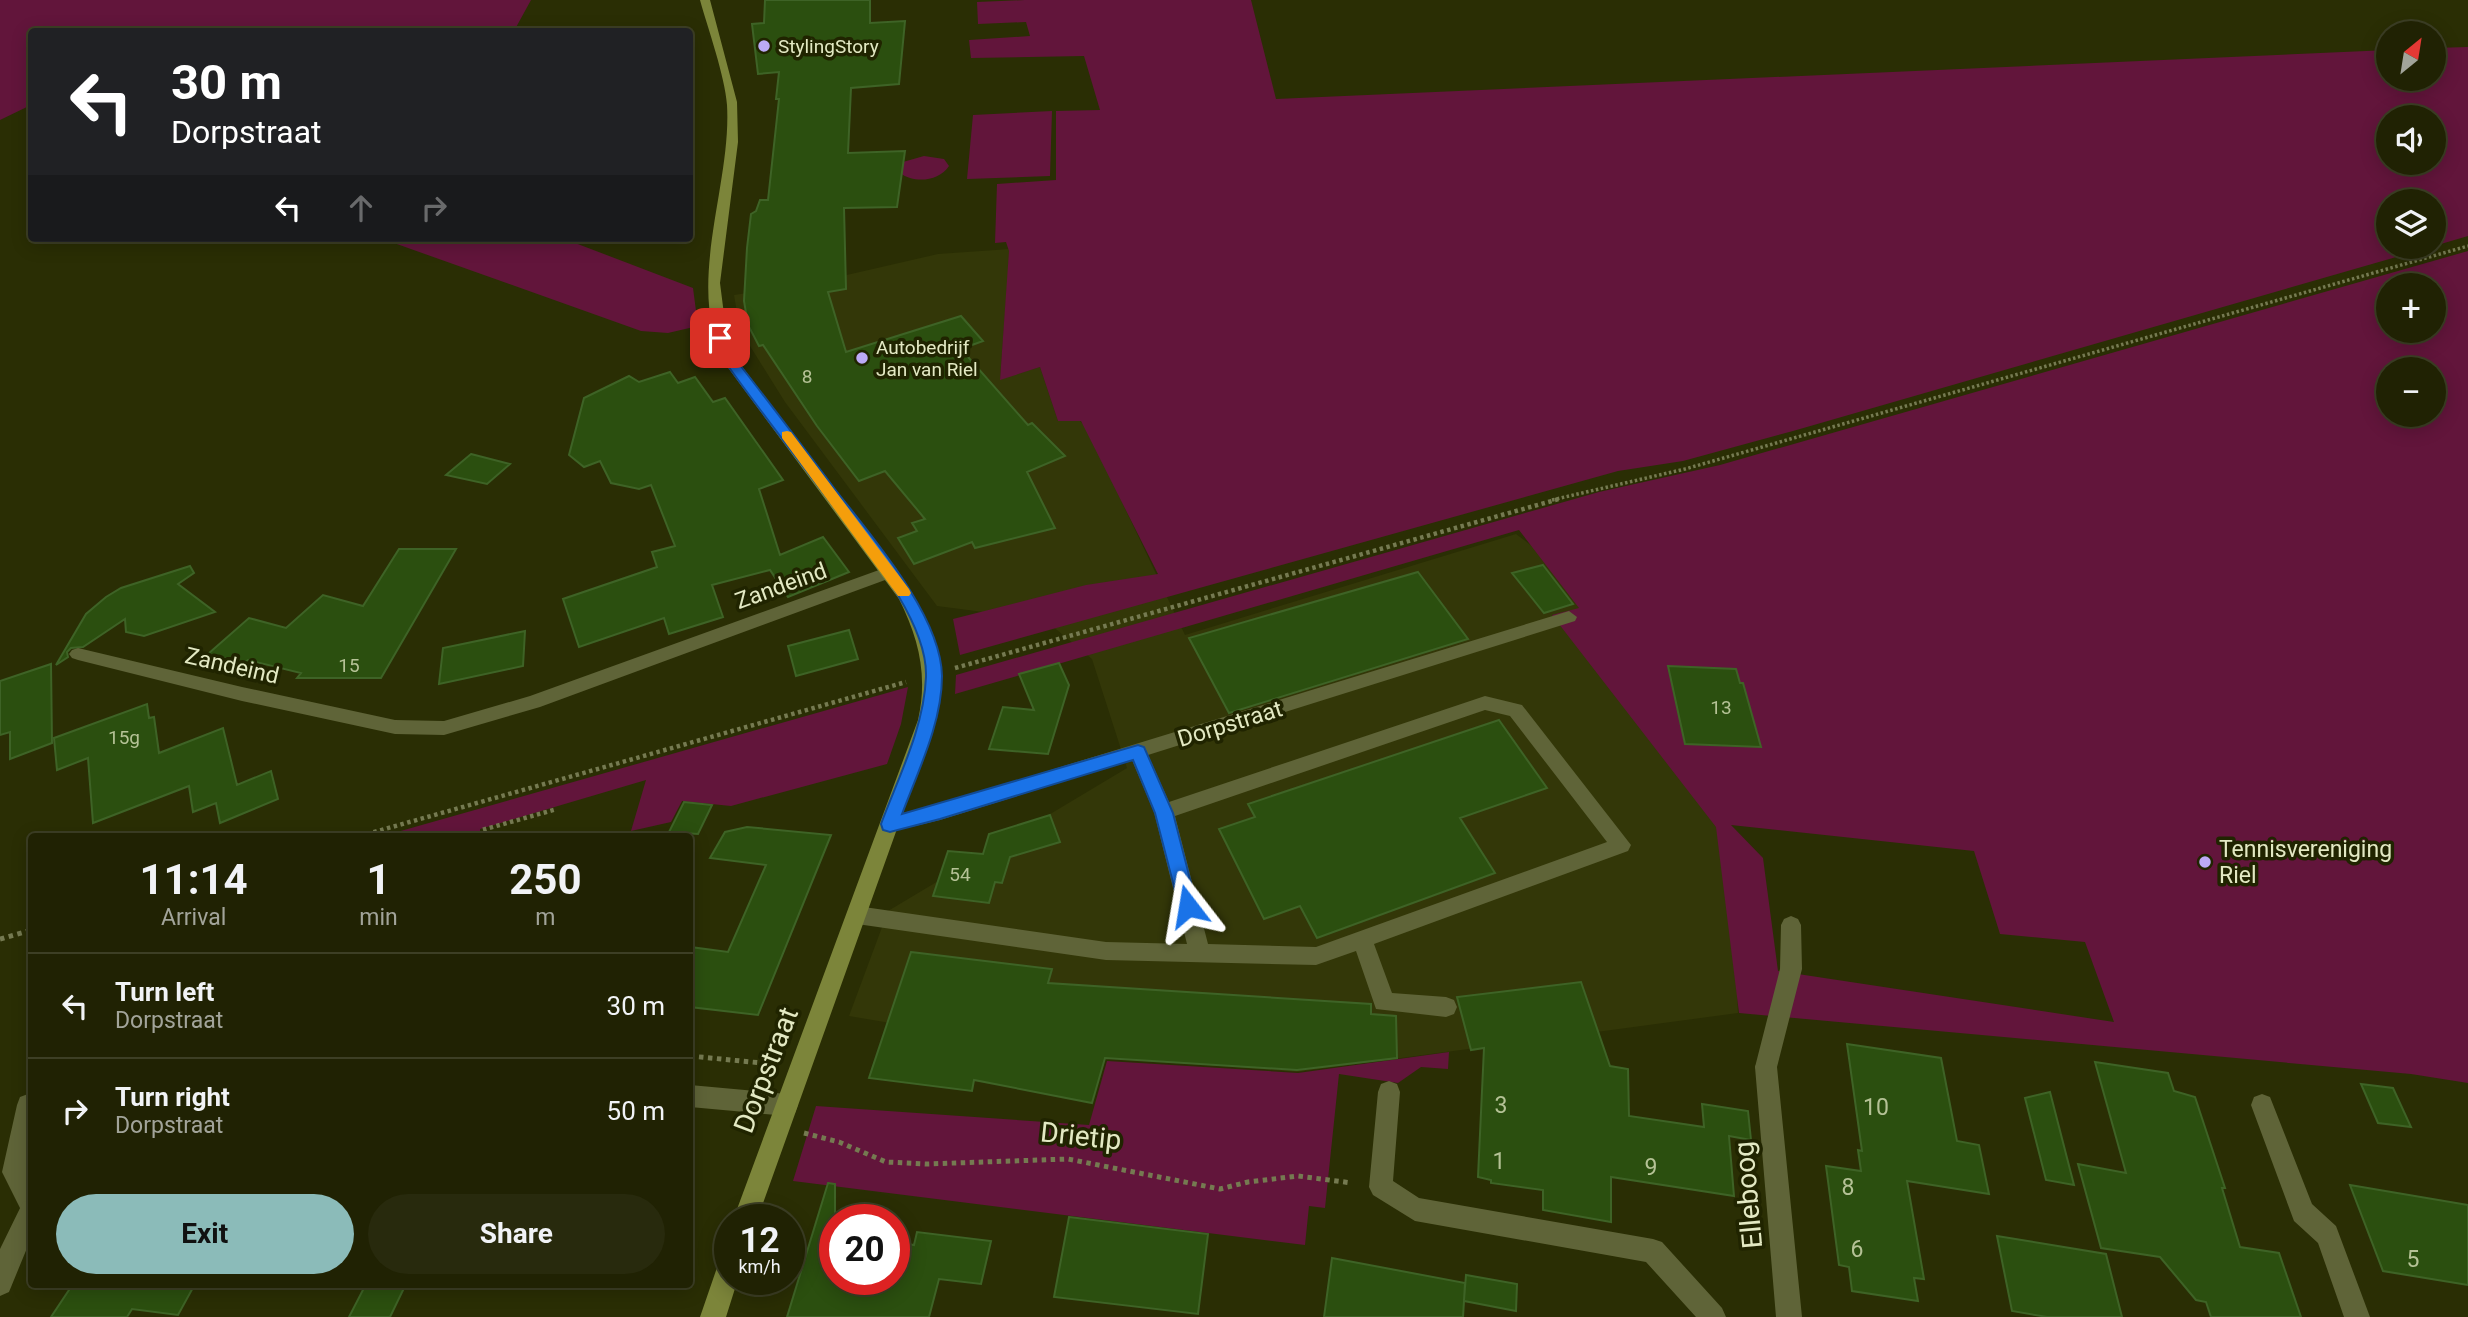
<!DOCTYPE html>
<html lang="en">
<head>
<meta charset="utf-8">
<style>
	body { margin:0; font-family:Roboto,sans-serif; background:#282a0d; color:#f1f3f6; height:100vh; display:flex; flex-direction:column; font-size:26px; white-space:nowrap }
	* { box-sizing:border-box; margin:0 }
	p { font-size:23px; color:#a2a49a }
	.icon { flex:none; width:38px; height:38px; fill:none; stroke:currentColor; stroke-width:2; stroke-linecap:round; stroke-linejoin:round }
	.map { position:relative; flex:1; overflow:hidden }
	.sheet { position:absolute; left:28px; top:833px; width:665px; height:455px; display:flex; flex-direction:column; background:#202203; border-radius:7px; box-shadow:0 4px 18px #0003,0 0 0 2px #3d3f25 }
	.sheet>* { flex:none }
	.banner { position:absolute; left:28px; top:28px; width:665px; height:214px; border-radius:7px; box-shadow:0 4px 18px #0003,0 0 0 2px #3d3f25; background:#202124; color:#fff; overflow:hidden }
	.needle { width:46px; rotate:30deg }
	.buttons { position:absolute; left:2376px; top:21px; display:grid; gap:14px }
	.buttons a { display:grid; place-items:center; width:70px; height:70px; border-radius:50%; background:#202203; box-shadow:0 4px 18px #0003,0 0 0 2px #3d3f25; font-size:35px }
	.speed { position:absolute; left:714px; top:1204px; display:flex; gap:14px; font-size:35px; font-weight:700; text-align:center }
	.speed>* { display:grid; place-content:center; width:91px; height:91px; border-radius:50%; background:#202203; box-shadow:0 4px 18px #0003,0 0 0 2px #3d3f25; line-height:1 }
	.speed small { font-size:18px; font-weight:400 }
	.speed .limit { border:10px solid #d22; background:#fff; color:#111 }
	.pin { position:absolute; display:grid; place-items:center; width:60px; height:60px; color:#fff; margin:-30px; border-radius:14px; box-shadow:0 4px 10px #0006 }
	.me { position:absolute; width:77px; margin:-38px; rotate:346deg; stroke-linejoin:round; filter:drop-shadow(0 0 5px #0008) }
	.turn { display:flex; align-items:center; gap:24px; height:147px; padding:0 28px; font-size:32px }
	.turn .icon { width:91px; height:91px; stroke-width:2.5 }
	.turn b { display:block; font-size:49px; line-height:60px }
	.lanes { display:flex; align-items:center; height:66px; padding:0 28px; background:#0003; justify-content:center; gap:35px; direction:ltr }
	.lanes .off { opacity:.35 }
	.eta { display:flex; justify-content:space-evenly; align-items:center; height:119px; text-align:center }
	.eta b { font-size:42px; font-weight:700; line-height:49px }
	.cta { display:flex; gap:14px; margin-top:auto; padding:14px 28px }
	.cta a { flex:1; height:80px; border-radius:42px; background:#8bbbb9; color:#111; font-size:28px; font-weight:700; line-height:80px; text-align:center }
	.cta a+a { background:#282a0d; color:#f1f3f6 }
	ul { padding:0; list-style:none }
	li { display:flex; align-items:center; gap:21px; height:105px; padding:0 28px; border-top:2px solid #3d3f25 }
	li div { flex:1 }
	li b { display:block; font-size:26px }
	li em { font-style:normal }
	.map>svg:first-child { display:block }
	.built { fill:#333708 }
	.green { fill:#62153b; fill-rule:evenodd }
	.building { fill:#2b4f0f; stroke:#3e6326; stroke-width:2 }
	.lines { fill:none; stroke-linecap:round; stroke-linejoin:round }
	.path-far2 { stroke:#757a51; stroke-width:3.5; stroke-dasharray:2.5 2.5; stroke-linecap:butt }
	.path-far1 { stroke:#757a51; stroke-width:4.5; stroke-dasharray:3.5 3.5; stroke-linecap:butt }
	.path { stroke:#757a51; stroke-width:5; stroke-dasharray:4.5 4.5; stroke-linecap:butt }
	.lane { fill:#5f6438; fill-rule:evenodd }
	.street { fill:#5f6438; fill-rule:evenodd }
	.secondary { fill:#7c853a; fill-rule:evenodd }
	.route { fill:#1a73e8; stroke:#114b97; stroke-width:2 }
	.slow { fill:#f59e0b }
	.poi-dot { fill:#bcaaf6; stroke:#202400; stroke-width:2.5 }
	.labels { text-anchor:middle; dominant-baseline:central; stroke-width:7; stroke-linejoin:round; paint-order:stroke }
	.far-poi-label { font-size:19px; fill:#e3e9c3; stroke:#202400; text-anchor:start }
	.number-label { font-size:19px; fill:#b5c296 }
	.street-label { font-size:23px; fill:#e3e9c3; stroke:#202400 }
	.poi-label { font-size:23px; fill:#e3e9c3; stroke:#202400; text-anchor:start }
	.near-number-label { font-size:23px; fill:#b5c296 }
	.near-street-label { font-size:28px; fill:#e3e9c3; stroke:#202400 }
</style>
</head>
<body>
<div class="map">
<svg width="2468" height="1317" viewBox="0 0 2468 1317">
	<rect width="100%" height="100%" fill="#2a2e04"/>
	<path class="built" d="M 1010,249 L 1000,379 L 1040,367 L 1058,421 L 1080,421 L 1087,428 L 1185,635 L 1516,534 L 1579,582 L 1730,835 L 1738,1013 L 1297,1072 L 1085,1056 L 849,1016 L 888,911 L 1127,768 L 1092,659 L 1045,620 L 937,606 L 785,402 L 740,330 L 734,295 L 812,283 L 938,254 Z"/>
	<path class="green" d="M 0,0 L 531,0 L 514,31 L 32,32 L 31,105 L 0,120 Z
		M 1025,0 L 1251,0 L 1276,99 L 2389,50 L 2389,79 L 2434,79 L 2434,48 L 2468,47 L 2468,236 L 2434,246 L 2434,201 L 2389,201 L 2389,247 L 2431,247 L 1793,431 L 1683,461 L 1618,471 L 960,655 L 953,619 L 1086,585 L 1158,574 L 1081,421 L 1058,421 L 1040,367 L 1000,380 L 1009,251 L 1006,242 L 995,243 L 997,184 L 1056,180 L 1056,111 L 1100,110 L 1084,56 L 971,58 L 969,40 L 1030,36 L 1026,22 L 978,24 L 977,2 ZM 2389,117 L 2434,117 L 2434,163 L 2389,163 Z
		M 1052,111 L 1050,176 L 967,179 L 973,115 Z
		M 924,156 L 944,159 L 949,166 C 939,181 915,184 900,173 L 903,162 Z
		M 380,238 L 562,238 L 693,288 L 698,326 L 668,333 L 641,331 Z
		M 2468,251 L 2468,1083 L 2411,1074 L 1739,1013 L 1716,827 L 1552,615 L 1579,608 L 1519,530 L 955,694 L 956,675 L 1599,492 L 1720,465 ZM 2389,285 L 2434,285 L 2434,331 L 2389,331 ZM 2389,369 L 2434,369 L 2434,415 L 2389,415 ZM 1731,825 L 1974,851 L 2000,934 L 2085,942 L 2114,1022 L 1778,971 L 1763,858 Z
		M 908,687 L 901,724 L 887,764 L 731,806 L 682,801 L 671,822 L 631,831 L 646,780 L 480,829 L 480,836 L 383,836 Z
		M 1449,1052 L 1448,1069 L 1421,1067 L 1398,1083 L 1339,1074 L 1325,1208 L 1309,1206 L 1305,1245 L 793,1181 L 816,1106 L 1089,1125 L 1107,1061 L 1298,1073 Z"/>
	<path class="building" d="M 765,0 L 870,0 L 870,23 L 905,21 L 899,84 L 851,88 L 848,153 L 905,151 L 897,207 L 844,208 L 846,289 L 828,292 L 846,352 L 961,316 L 983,341 L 961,349 L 1028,425 L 1032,423 L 1065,456 L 1027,472 L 1055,528 L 975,548 L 972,542 L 914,564 L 898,538 L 917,531 L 912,523 L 925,519 L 885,471 L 859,481 L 817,426 L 763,345 L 759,346 L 748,325 L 744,301 L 747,248 L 751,214 L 756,211 L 760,200 L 768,200 L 779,99 L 776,99 L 779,72 L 758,74 L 752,24 L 764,23 Z
		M 670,372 L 678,383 L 695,377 L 713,402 L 725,398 L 783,480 L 759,489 L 780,555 L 823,537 L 849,572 L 788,597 L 770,570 L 712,585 L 723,617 L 669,634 L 664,618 L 579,647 L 563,599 L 657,567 L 652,552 L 675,546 L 651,485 L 639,489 L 611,483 L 600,461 L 584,467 L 569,455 L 584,398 L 629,376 L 639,382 Z
		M 471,454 L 510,464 L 487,484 L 446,475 Z
		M 399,549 L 456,549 L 381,678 L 297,678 L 301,673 L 248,660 L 244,663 L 208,654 L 249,618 L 286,628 L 323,595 L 363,606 Z
		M 1543,565 L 1573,604 L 1544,613 L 1512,573 Z
		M 190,566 L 194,573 L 178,584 L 215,612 L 144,636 L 126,632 L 125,619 L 83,647 L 71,648 L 67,652 L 68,657 L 56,665 L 86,614 L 106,597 L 121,588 Z
		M 1418,572 L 1468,639 L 1229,713 L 1189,638 Z
		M 849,630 L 858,659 L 796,676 L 788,646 Z
		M 525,631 L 523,666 L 439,684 L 443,648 Z
		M 1059,663 L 1069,685 L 1048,754 L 989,749 L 1003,707 L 1034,710 L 1019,674 Z
		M 51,664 L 52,743 L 10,759 L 10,732 L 0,735 L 0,681 Z
		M 1668,666 L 1736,669 L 1740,683 L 1743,683 L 1761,747 L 1685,744 Z
		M 147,704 L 149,718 L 154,717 L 159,753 L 223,728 L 237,785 L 271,771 L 278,799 L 220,823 L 216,803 L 193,812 L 189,786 L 93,823 L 88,758 L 57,770 L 54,738 Z
		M 1499,720 L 1547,788 L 1460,818 L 1495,873 L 1317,938 L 1300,906 L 1264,919 L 1219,829 L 1255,817 L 1248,804 Z
		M 684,802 L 712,805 L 698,834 L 669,832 Z
		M 1050,815 L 1060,842 L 1010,857 L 1002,883 L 995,882 L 989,903 L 933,896 L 948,851 L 983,854 L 989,834 Z
		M 747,827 L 831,835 L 758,1015 L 690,1007 L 690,947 L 728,952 L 766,865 L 710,858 L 725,832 Z
		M 911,952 L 1052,969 L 1048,983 L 1371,1004 L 1371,1014 L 1396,1016 L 1397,1058 L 1297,1070 L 1105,1058 L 1092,1103 L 974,1080 L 972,1091 L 869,1078 Z
		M 1581,982 L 1610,1066 L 1628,1069 L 1629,1116 L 1704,1127 L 1702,1104 L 1748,1111 L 1751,1140 L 1729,1136 L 1734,1196 L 1611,1177 L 1611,1222 L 1543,1210 L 1543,1190 L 1491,1183 L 1491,1180 L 1478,1177 L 1484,1048 L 1471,1050 L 1457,997 Z
		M 1847,1044 L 1941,1058 L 1957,1141 L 1979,1145 L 1989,1194 L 1907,1181 L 1924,1279 L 1914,1278 L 1918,1301 L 1852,1291 L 1849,1267 L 1839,1265 L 1826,1166 L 1861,1171 L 1858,1150 L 1862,1151 Z
		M 2095,1062 L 2168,1073 L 2174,1091 L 2195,1097 L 2225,1188 L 2222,1188 L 2240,1247 L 2279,1253 L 2301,1317 L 2211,1317 L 2206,1302 L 2196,1300 L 2160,1257 L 2101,1248 L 2078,1164 L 2126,1173 Z
		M 2361,1084 L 2393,1088 L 2411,1127 L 2378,1123 Z
		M 2050,1092 L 2074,1185 L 2046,1180 L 2025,1098 Z
		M 828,1183 L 835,1184 L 835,1279 L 894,1279 L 894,1242 L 914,1245 L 917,1232 L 991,1241 L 981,1284 L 939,1279 L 929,1317 L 787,1317 Z
		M 2350,1185 L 2468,1205 L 2468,1285 L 2383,1271 Z
		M 1069,1217 L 1208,1234 L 1198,1314 L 1054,1297 Z
		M 1997,1236 L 2106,1254 L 2122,1317 L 2047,1317 L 2012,1311 Z
		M 1332,1258 L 1465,1283 L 1464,1300 L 1466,1275 L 1517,1284 L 1516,1311 L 1464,1301 L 1463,1317 L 1324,1317 Z
		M 73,1284 L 195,1284 L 178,1315 L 132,1309 L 127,1317 L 51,1317 Z
		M 366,1284 L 406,1284 L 390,1317 L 349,1317 Z"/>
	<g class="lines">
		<path class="path-far2" d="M 1552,500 L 1685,469 L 2468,246"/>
		<path class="path-far1" d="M 955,668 L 1559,499
			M 360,836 L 906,682
			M 482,836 L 482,830 L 557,809"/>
		<path class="path" d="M 0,939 L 32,930
			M 690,1056 L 772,1064
			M 804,1133 L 839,1142 L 886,1162 L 927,1164 L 1068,1159 L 1220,1189 L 1248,1182 L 1298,1176 L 1352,1183"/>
		<path class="lane" d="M 1569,611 L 1577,617 L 1575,621 L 1148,755 L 1169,802 L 1485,696 L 1522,705 L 1631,845 L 1628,851 L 1374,944 L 1392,993 L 1446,997 L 1454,1000 L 1457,1007 L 1454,1014 L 1446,1017 L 1376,1009 L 1356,951 L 1316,965 L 1106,960 L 857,924 L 850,921 L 847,915 L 850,909 L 857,906 L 1106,942 L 1187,944 L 1154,812 L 1132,760 L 940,820 L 890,832 L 883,830 L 880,824 L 883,818 L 890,816 L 940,804 ZM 1485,710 L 1510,716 L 1607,842 L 1316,947 L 1208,944 L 1175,816 Z
			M 1791,916 L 1798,919 L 1801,925 L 1802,969 L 1777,1067 L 1774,1074 L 1766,1078 L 1758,1074 L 1755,1067 L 1780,969 L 1781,925 L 1784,919 Z
			M 28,1094 L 32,1095 L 32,1144 L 26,1171 L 32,1180 L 32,1217 L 23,1214 L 2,1172 L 17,1105 L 20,1097 Z"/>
		<path class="street" d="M 890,566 L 896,568 L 898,572 L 896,576 L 540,707 L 444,735 L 395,734 L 242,701 L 78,660 L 72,658 L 69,654 L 72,650 L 78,648 L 242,687 L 395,720 L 444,721 L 530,696 Z
			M 1766,1056 L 1774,1060 L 1777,1067 L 1802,1317 L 1776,1317 L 1755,1067 L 1758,1060 Z
			M 1389,1081 L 1397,1084 L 1400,1092 L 1393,1181 L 1419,1198 L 1653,1239 L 1662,1242 L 1722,1308 L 1726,1317 L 1696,1317 L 1646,1262 L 1415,1221 L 1373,1195 L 1369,1187 L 1378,1092 L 1381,1084 Z
			M 690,1085 L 787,1094 L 795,1097 L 798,1105 L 795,1113 L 787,1116 L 690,1107 Z
			M 2262,1094 L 2270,1097 L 2312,1204 L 2336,1226 L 2370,1317 L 2344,1317 L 2318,1243 L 2294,1221 L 2251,1105 L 2254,1097 Z
			M 32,1199 L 32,1236 L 9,1292 L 0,1296 L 0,1249 L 23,1202 Z"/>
		<path class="secondary" d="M 700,0 L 710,0 L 737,102 L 738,142 L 720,283 L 727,338 L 741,365 L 914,597 L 929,627 L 938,656 L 941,687 L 936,720 L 757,1220 L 733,1220 L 918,720 C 928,676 919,639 899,599 L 729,369 C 681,292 732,189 727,105 C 725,76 708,29 700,0 Z
			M 730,1253 L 730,1279 L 738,1279 L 726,1317 L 700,1317 L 721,1256 Z"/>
	</g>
	<path class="route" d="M 720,334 L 725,335 L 740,365 C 772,406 803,447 834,488 C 871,536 941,615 942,676 C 942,723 918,771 902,814 L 1138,745 L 1144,747 L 1173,813 L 1197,906 L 1194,912 L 1188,914 L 1181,912 L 1179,906 L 1155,813 L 1133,760 L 940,819 L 890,832 L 883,830 L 881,824 C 898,778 924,728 926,677 C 928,619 861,543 827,498 C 794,454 760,411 728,366 L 714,338 Z"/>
	<path class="slow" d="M 787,431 L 791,432 L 909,589 L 911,593 L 909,596 L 898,596 L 782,438 L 782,432 Z"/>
	<g class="poi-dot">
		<circle cx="764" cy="46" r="7"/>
		<circle cx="862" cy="358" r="7"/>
		<circle cx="2205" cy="862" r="7"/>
	</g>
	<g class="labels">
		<g class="far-poi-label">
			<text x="778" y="46">StylingStory</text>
			<text x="876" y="347">Autobedrijf<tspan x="876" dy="22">Jan van Riel</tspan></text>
		</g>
		<g class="number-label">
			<text x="807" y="376">8</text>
			<text x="349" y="665">15</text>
			<text x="1721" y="707">13</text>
			<text x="124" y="737">15g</text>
			<text x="960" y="874">54</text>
		</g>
		<g class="street-label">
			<text transform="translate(781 586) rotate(-20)">Zandeind</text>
			<text transform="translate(232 666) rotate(13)">Zandeind</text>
			<text transform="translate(1230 724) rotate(-17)">Dorpstraat</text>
		</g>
		<g class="poi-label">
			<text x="2219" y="849">Tennisvereniging<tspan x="2219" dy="26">Riel</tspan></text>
		</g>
		<g class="near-number-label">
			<text x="1501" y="1105">3</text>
			<text x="1876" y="1107">10</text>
			<text x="1499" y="1161">1</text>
			<text x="1651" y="1167">9</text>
			<text x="1848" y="1187">8</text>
			<text x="1857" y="1249">6</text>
			<text x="2413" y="1259">5</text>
		</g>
		<g class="near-street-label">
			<text transform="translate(766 1070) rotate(-69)">Dorpstraat</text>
			<text transform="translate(1081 1136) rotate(6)">Drietip</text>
			<text transform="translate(1748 1195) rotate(-95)">Elleboog</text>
		</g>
	</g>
</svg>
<div class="buttons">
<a><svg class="needle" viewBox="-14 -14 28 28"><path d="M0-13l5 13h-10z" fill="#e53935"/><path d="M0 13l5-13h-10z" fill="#a2a49a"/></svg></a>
<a><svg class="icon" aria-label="sound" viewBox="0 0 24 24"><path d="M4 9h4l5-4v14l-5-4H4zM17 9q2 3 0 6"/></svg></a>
<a><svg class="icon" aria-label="layers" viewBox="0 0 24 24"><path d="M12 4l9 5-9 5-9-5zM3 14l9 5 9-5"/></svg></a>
<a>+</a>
<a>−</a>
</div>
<div class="speed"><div>12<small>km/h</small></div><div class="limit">20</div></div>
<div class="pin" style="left:720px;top:338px;background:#d93025"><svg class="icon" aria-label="arrive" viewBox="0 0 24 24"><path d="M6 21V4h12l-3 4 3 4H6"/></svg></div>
<svg class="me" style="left:1188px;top:906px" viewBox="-20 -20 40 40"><path d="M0-17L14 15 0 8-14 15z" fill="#1a73e8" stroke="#fff" stroke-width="4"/></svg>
<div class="banner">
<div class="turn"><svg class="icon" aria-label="left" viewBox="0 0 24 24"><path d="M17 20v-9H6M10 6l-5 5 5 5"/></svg><div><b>30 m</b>Dorpstraat</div></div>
<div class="lanes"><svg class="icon" aria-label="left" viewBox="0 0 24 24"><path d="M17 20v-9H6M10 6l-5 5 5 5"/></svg><svg class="icon off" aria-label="ahead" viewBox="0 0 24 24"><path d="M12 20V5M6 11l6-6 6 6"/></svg><svg class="icon off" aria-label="right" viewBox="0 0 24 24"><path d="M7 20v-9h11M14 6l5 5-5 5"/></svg></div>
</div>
<section class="sheet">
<div class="eta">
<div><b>11:14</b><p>Arrival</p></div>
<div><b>1</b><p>min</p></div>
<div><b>250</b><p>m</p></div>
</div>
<ul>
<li><svg class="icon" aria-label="left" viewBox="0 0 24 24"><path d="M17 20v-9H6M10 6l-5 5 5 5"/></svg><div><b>Turn left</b><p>Dorpstraat</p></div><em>30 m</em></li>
<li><svg class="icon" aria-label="right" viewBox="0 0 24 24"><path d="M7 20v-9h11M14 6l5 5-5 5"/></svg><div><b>Turn right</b><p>Dorpstraat</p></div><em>50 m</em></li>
</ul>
<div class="cta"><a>Exit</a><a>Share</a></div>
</section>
</div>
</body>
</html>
